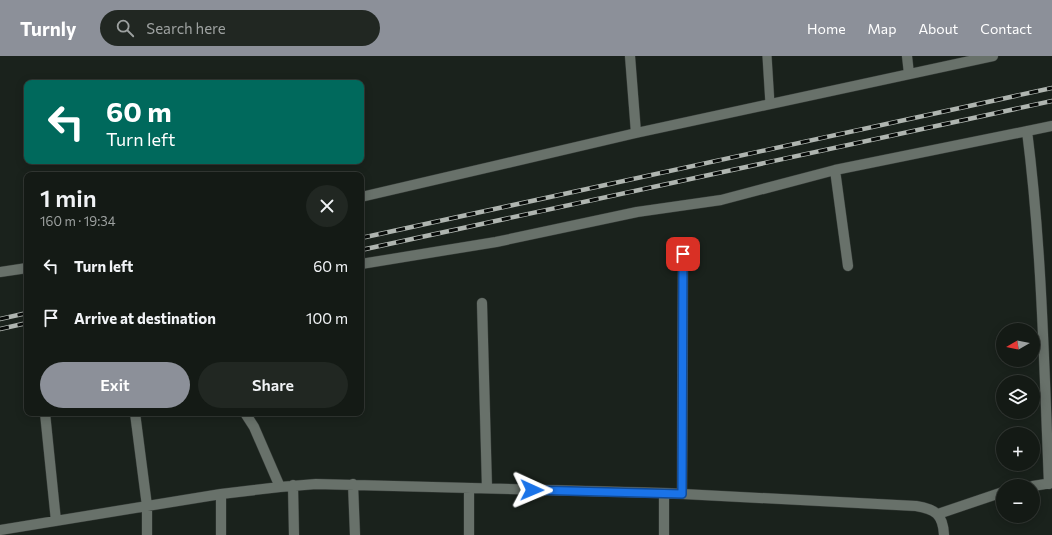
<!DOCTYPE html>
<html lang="en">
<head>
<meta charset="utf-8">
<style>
	body { margin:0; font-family:Commissioner,sans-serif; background:#212722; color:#f1f3f6; height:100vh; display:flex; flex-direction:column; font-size:15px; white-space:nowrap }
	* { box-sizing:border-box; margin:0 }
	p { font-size:13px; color:#9da1a0 }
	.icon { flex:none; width:22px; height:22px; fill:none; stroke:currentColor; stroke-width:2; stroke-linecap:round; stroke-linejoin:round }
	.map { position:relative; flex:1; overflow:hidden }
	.side { position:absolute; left:24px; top:116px; width:340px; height:244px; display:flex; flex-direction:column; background:#141a15; border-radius:8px; box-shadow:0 2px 10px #0003,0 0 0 1px #333834 }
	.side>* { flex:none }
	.banner { position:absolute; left:24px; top:24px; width:340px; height:84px; border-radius:8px; box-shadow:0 2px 10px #0003,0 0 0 1px #333834; background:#00695c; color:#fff; overflow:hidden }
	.needle { width:26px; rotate:261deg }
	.tools { position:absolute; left:996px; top:267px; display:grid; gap:8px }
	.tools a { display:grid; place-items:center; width:44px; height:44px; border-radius:50%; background:#141a15; box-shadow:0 2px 10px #0003,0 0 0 1px #333834; font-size:20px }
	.pin { position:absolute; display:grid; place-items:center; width:34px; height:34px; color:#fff; margin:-17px; border-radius:8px; box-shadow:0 2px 6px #0006 }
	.me { position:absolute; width:44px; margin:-22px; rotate:91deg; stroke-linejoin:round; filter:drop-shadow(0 0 3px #0008) }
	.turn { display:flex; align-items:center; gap:14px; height:84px; padding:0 16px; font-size:18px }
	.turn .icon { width:52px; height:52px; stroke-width:2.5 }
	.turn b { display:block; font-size:28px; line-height:34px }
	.round { display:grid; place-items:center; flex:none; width:42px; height:42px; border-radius:21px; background:#212722 }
	.head { display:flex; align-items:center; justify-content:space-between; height:68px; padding:0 16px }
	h1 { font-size:24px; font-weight:600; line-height:30px }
	.button { display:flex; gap:8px; margin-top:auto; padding:8px 16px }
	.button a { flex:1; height:46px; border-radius:24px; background:#8c9099; color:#fff; font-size:16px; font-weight:600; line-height:46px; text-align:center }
	.button a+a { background:#212722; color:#f1f3f6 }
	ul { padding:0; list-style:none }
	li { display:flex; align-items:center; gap:12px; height:52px; padding:0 16px }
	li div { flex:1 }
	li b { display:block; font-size:15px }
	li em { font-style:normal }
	header { display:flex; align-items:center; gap:24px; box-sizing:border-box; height:56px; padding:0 20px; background:#8c9099; color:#fff }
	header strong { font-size:19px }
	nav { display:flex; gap:22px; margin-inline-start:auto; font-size:14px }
	.search { width:280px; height:36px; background:#212722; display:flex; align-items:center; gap:10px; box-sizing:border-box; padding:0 14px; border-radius:22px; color:#9da1a0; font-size:15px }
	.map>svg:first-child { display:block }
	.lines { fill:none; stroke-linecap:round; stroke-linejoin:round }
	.service-casing { stroke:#363c38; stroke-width:10 }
	.minor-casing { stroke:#363c38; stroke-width:11 }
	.service { stroke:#68716a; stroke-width:9 }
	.minor { stroke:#68716a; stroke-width:10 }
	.rail-casing { stroke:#afb5b0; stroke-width:4.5 }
	.rail { stroke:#070a08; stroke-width:3; stroke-dasharray:9; stroke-linecap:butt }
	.route-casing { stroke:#114b97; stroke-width:10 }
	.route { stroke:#1a73e8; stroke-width:7 }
</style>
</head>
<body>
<header>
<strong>Turnly</strong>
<div class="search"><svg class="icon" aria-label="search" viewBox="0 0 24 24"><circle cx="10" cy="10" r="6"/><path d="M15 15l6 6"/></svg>Search here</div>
<nav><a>Home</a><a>Map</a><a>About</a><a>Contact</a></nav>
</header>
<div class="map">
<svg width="1052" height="479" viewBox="0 0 1052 479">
	<rect width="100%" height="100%" fill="#1a221c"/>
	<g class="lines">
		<g class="service-casing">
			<path id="service" d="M 767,0 L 770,48"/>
		</g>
		<g class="minor-casing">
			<path id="minor" d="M 630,0 L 636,77
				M 907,0 L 909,18
				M 1027,75 C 1042,192 1044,310 1049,428
				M 835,114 L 848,210
				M 361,141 L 636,77 L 993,0
				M 361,208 L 496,186 L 637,156 L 721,144 L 835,114 L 1052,70
				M 0,216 L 27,212
				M 482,247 L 487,432
				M 45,357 L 56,465
				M 135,357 L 147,450 L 147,479
				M 245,357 L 254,371 L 280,431
				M 353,428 L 355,479
				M 293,429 L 294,479
				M 1033,430 L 1052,427
				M 682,438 L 683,198
				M 938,458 L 1003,436
				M 0,474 L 221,438 L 280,431 L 316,428 L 664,437 L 916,450 C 935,453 943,458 944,479
				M 221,479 L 221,438
				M 469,479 L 469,432
				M 664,479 L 664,437"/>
		</g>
		<use href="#service" class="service"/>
		<use href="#minor" class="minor"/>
		<g class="rail-casing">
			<path id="rail" d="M 361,182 L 1052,32
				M 361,194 L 1052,45
				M 0,263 L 27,257
				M 0,273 L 27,267"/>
		</g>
		<use href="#rail" class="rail"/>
	</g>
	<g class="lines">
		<g class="route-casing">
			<path id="route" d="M 532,434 L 682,438 L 683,198"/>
		</g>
		<use href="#route" class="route"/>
	</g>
</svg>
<div class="tools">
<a><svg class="needle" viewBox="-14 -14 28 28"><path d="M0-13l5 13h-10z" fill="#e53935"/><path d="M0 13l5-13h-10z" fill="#9da1a0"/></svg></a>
<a><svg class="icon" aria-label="layers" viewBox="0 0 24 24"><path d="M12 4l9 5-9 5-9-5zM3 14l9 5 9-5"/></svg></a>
<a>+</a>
<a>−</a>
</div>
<div class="pin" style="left:683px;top:198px;background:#d93025"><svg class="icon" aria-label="arrive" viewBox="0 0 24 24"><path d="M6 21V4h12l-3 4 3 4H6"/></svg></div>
<svg class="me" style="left:532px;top:434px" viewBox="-20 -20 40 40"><path d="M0-17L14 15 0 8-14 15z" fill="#1a73e8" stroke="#fff" stroke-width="4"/></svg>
<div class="banner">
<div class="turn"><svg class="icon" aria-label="left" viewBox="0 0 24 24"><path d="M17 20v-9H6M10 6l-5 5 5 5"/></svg><div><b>60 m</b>Turn left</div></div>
</div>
<section class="side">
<div class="head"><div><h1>1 min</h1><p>160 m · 19:34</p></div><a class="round"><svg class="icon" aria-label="close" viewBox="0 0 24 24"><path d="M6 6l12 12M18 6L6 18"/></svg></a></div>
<ul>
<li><svg class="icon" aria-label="left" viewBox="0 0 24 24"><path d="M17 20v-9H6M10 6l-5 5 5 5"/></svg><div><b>Turn left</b></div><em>60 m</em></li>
<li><svg class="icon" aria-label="arrive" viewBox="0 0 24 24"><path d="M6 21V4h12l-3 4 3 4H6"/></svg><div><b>Arrive at destination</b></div><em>100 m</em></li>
</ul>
<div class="button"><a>Exit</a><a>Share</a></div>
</section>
</div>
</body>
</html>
